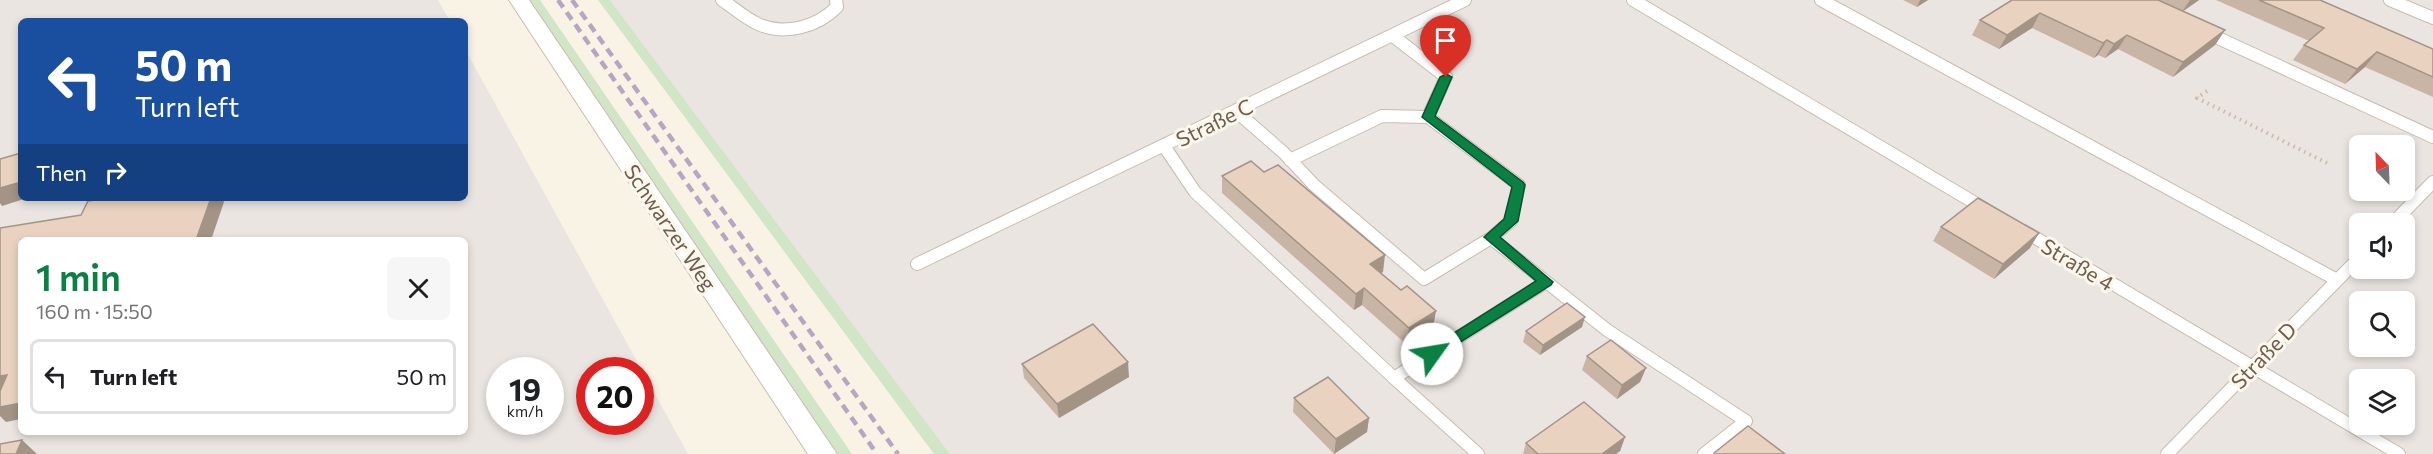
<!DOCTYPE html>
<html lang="en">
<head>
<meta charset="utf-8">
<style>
	body { margin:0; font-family:Commissioner,sans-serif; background:#f6f6f6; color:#202124; height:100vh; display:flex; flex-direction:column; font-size:22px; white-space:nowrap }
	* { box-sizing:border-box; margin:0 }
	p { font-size:20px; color:#757577 }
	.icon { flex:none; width:33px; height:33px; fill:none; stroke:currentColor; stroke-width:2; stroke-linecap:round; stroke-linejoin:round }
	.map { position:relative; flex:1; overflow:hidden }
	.details { position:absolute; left:18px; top:237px; width:450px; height:198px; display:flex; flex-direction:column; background:#fff; border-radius:9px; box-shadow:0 3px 9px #0003 }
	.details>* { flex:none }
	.top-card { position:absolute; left:18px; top:18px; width:450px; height:183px; border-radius:9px; box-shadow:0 3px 9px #0003; background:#1a4fa0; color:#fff; overflow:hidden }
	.needle { width:39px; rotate:337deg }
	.tools { position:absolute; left:2349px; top:135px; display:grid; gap:12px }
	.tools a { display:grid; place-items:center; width:66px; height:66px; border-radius:9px; background:#fff; box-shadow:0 3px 9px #0003; font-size:30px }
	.speed { position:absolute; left:486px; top:357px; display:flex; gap:12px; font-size:30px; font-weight:700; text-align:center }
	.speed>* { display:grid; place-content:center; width:78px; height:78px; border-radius:50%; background:#fff; box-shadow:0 3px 9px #0003; line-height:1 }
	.speed small { font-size:15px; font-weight:400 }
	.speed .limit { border:9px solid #d22; background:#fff; color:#111 }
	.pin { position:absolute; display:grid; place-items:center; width:51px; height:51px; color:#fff; margin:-62px -26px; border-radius:50% 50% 50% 0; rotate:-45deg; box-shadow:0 0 6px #0007 }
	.pin .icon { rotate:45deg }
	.me { position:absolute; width:66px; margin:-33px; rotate:58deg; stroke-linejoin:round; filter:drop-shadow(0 0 4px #0008) }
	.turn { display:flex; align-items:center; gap:21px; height:126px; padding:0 18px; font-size:27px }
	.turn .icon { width:78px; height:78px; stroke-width:2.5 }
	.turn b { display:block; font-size:42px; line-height:51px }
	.then { display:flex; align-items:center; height:57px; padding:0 18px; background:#0003; gap:12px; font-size:22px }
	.round { display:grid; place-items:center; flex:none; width:63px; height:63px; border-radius:9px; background:#f6f6f6 }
	.headline { display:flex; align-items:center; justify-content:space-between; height:102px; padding:0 18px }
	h1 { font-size:36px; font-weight:600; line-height:45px; color:#0b8043 }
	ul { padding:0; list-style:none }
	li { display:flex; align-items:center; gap:18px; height:75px; margin:0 12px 9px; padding:0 6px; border:3px solid #e0e0e0; border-radius:9px }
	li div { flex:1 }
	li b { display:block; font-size:22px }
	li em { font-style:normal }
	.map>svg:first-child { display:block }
	.industrial { fill:#eae5e0; fill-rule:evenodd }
	.green { fill:#d1e5c7 }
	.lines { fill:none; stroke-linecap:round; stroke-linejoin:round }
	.service-casing { stroke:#c9bbae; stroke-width:14 }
	.minor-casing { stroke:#c9bbae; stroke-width:2 }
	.path { stroke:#cfb8a5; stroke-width:4; stroke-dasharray:1.5 4.5; stroke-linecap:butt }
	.service { stroke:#fff; stroke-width:12 }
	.minor { fill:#fff; fill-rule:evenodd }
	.rail { stroke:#b6a6c1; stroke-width:4.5; stroke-dasharray:9 6; stroke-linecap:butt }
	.wall { fill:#c8b5a5 }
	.shaded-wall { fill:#a39486 }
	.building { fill:#e9d3c0; stroke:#a39486; stroke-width:1.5 }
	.route { fill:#0b8043; stroke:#07532c; stroke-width:1.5 }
	.labels { text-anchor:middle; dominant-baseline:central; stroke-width:6; stroke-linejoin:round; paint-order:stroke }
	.street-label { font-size:21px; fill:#6f5c4e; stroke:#fcf7ec }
</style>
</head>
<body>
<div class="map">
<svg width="2433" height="454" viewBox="0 0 2433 454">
	<rect width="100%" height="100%" fill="#f9f3e6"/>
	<path class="industrial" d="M 0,0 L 438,0 L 450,21 L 21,21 L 21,198 L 465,198 L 465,49 L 688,454 L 0,454 ZM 21,240 L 465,240 L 465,432 L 21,432 ZM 500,370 L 550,370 L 550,422 L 500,422 ZM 590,370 L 640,370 L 640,422 L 590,422 Z
		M 610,0 L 2433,0 L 2433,454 L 950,454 ZM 2360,146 L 2404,146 L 2404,190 L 2360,190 ZM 2360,224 L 2404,224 L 2404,268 L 2360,268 ZM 2360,302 L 2404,302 L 2404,346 L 2360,346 ZM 2360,380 L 2404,380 L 2404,424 L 2360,424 Z"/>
	<path class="green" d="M 529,0 L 540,0 L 852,454 L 835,454 Z
		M 598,0 L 610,0 L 950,454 L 934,454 Z"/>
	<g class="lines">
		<g class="service-casing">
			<path id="service" d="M 722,0 C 734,8 745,18 758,24 C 785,36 817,27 837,7 L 836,0
				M 1633,0 L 1985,209
				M 1821,0 L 2337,280
				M 2390,0 L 2433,18
				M 2205,32 L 2433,137
				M 1393,36 L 1446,77 L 1428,117 L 1519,185 L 1511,221 L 1491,238 L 1607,330 L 1746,421 L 1704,454
				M 1237,112 L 1284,153 L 1314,185 L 1424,279 L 1491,238
				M 1164,146 L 1195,192 L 1394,378 L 1546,282
				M 1290,160 L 1382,116 L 1428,117
				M 2392,224 L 2433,182
				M 2024,231 L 2399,454
				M 917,264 L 1465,0
				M 1394,378 L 1478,454
				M 2167,454 L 2360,257"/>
		</g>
		<g class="minor-casing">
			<path id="minor" d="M 509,0 L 529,0 L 837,454 L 808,454 Z"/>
		</g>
		<path class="path" d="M 2207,91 L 2197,98 L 2329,164"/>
		<use href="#service" class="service"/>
		<use href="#minor" class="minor"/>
		<path class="rail" d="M 558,0 L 877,454
			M 572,0 L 898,454"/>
	</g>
	<path class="wall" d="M 1903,0 L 1928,0 L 1917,7 Z
		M 2012,0 L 2199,0 L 2183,11 L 2225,30 L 2215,45 L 2173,77 L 2118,49 L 2105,58 L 2098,55 L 2094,58 L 2032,28 L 1999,49 L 1972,35 L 1980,20 Z
		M 2216,0 L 2320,0 L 2433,49 L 2433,97 L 2365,67 L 2345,84 L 2293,60 L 2304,45 L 2309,41 Z
		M 1222,176 L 1383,272 L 1381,273 L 1433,328 L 1407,345 L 1362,305 L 1354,310 L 1222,193 Z
		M 1941,227 L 2030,248 L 1994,279 L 1933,241 Z
		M 1582,327 L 1540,355 L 1523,342 L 1526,331 Z
		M 1587,356 L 1646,368 L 1640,382 L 1617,399 L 1582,370 Z
		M 1022,364 L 1129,377 L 1059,418 L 1024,378 Z
		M 1294,398 L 1369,418 L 1367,432 L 1334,454 L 1293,412 Z
		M 1625,437 L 1620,451 L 1616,454 L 1523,454 L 1526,443 Z"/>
	<path class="shaded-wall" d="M 1920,0 L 1928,0 L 1917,7 Z
		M 2190,0 L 2199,0 L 2182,12 Z
		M 2040,13 L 2032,28 L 1999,49 L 2007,35 Z
		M 2225,30 L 2215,45 L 2173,77 L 2183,62 Z
		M 2127,35 L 2118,49 L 2105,58 L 2114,44 Z
		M 2107,40 L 2098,55 L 2094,58 L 2103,43 Z
		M 2377,52 L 2365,67 L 2345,84 L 2357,69 Z
		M 21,182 L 21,198 L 27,198 L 2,206 L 0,203 L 0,188 Z
		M 211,198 L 222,198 L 224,202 L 211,240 L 196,240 Z
		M 2039,233 L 2030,248 L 1994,279 L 2003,264 Z
		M 1385,255 L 1383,272 L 1368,281 L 1370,264 Z
		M 1364,288 L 1362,305 L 1354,310 L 1356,294 Z
		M 1436,311 L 1433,328 L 1407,345 L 1409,328 Z
		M 1585,317 L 1582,327 L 1540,355 L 1543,345 Z
		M 1128,362 L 1129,377 L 1059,418 L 1057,404 Z
		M 1646,368 L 1640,382 L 1617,399 L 1622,385 Z
		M 7,375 L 0,392 L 0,376 Z
		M 21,403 L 21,419 L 6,422 L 0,416 L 0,407 Z
		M 1369,418 L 1367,432 L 1334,454 L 1336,439 Z
		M 1625,437 L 1620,451 L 1616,454 L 1602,454 Z
		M 22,440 L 37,454 L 16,454 Z"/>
	<path class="building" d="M 2012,0 L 2158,0 L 2225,30 L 2183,62 L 2127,35 L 2114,44 L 2107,40 L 2103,43 L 2040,13 L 2007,35 L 1980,20 Z
		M 2259,0 L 2320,0 L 2433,49 L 2433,77 L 2377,52 L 2357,69 L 2304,45 L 2324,28 Z
		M 21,153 L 21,182 L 0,188 L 0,159 Z
		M 1251,161 L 1264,172 L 1278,165 L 1385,255 L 1370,264 L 1401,290 L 1407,286 L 1436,311 L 1409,328 L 1364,288 L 1356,294 L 1222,176 Z
		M 108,198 L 211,198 L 196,240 L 21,240 L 21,403 L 0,407 L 0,391 L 7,375 L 0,376 L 0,228 L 81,215 L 88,201 Z
		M 1978,198 L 2039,233 L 2003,264 L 1941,227 Z
		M 1567,303 L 1585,317 L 1543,345 L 1526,331 Z
		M 1093,324 L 1128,362 L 1057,404 L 1022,364 Z
		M 1611,340 L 1646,368 L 1622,385 L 1587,356 Z
		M 1328,377 L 1369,418 L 1336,439 L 1294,398 Z
		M 1584,402 L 1625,437 L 1602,454 L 1538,454 L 1526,443 Z
		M 1748,426 L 1785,454 L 1715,454 L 1714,453 Z
		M 22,440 L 16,454 L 0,454 L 0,444 Z"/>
	<path class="route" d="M 1446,74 L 1452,77 L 1435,116 L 1523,182 L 1525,185 L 1518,221 L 1500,237 L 1553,282 L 1551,285 L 1432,360 L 1427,358 L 1425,354 L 1427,350 L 1536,281 L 1484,237 L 1504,219 L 1512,187 L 1422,117 L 1440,77 Z"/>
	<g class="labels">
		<g class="street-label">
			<text transform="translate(1214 122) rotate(-26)">Straße C</text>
			<text transform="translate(671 227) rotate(56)">Schwarzer Weg</text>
			<text transform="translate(2078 264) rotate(31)">Straße 4</text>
			<text transform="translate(2263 355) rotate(-46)">Straße D</text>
		</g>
	</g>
</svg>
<div class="tools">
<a><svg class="needle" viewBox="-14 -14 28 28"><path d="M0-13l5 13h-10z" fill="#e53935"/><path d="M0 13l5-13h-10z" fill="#757577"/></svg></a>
<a><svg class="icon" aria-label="sound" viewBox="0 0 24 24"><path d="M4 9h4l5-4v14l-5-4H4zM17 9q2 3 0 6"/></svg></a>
<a><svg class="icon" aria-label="search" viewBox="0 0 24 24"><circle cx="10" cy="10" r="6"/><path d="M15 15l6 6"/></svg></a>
<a><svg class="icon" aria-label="layers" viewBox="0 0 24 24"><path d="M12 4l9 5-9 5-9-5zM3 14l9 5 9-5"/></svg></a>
</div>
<div class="speed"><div>19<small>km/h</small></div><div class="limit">20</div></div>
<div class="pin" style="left:1446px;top:77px;background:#d93025"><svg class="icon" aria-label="arrive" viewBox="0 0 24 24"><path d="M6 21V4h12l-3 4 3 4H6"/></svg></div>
<svg class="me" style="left:1432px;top:354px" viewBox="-20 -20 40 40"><circle r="19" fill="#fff"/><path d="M0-13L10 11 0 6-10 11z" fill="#0b8043"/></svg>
<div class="top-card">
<div class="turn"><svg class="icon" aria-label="left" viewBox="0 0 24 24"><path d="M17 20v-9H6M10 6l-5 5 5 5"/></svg><div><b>50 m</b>Turn left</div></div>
<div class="then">Then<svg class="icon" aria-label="right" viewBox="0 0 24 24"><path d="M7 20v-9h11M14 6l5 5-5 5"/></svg></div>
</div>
<section class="details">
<div class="headline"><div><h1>1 min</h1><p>160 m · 15:50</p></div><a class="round"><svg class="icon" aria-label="close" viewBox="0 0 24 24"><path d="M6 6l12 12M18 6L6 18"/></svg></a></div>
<ul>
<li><svg class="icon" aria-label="left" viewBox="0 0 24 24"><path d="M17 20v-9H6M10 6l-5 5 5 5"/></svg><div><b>Turn left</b></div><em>50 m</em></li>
</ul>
</section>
</div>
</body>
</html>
